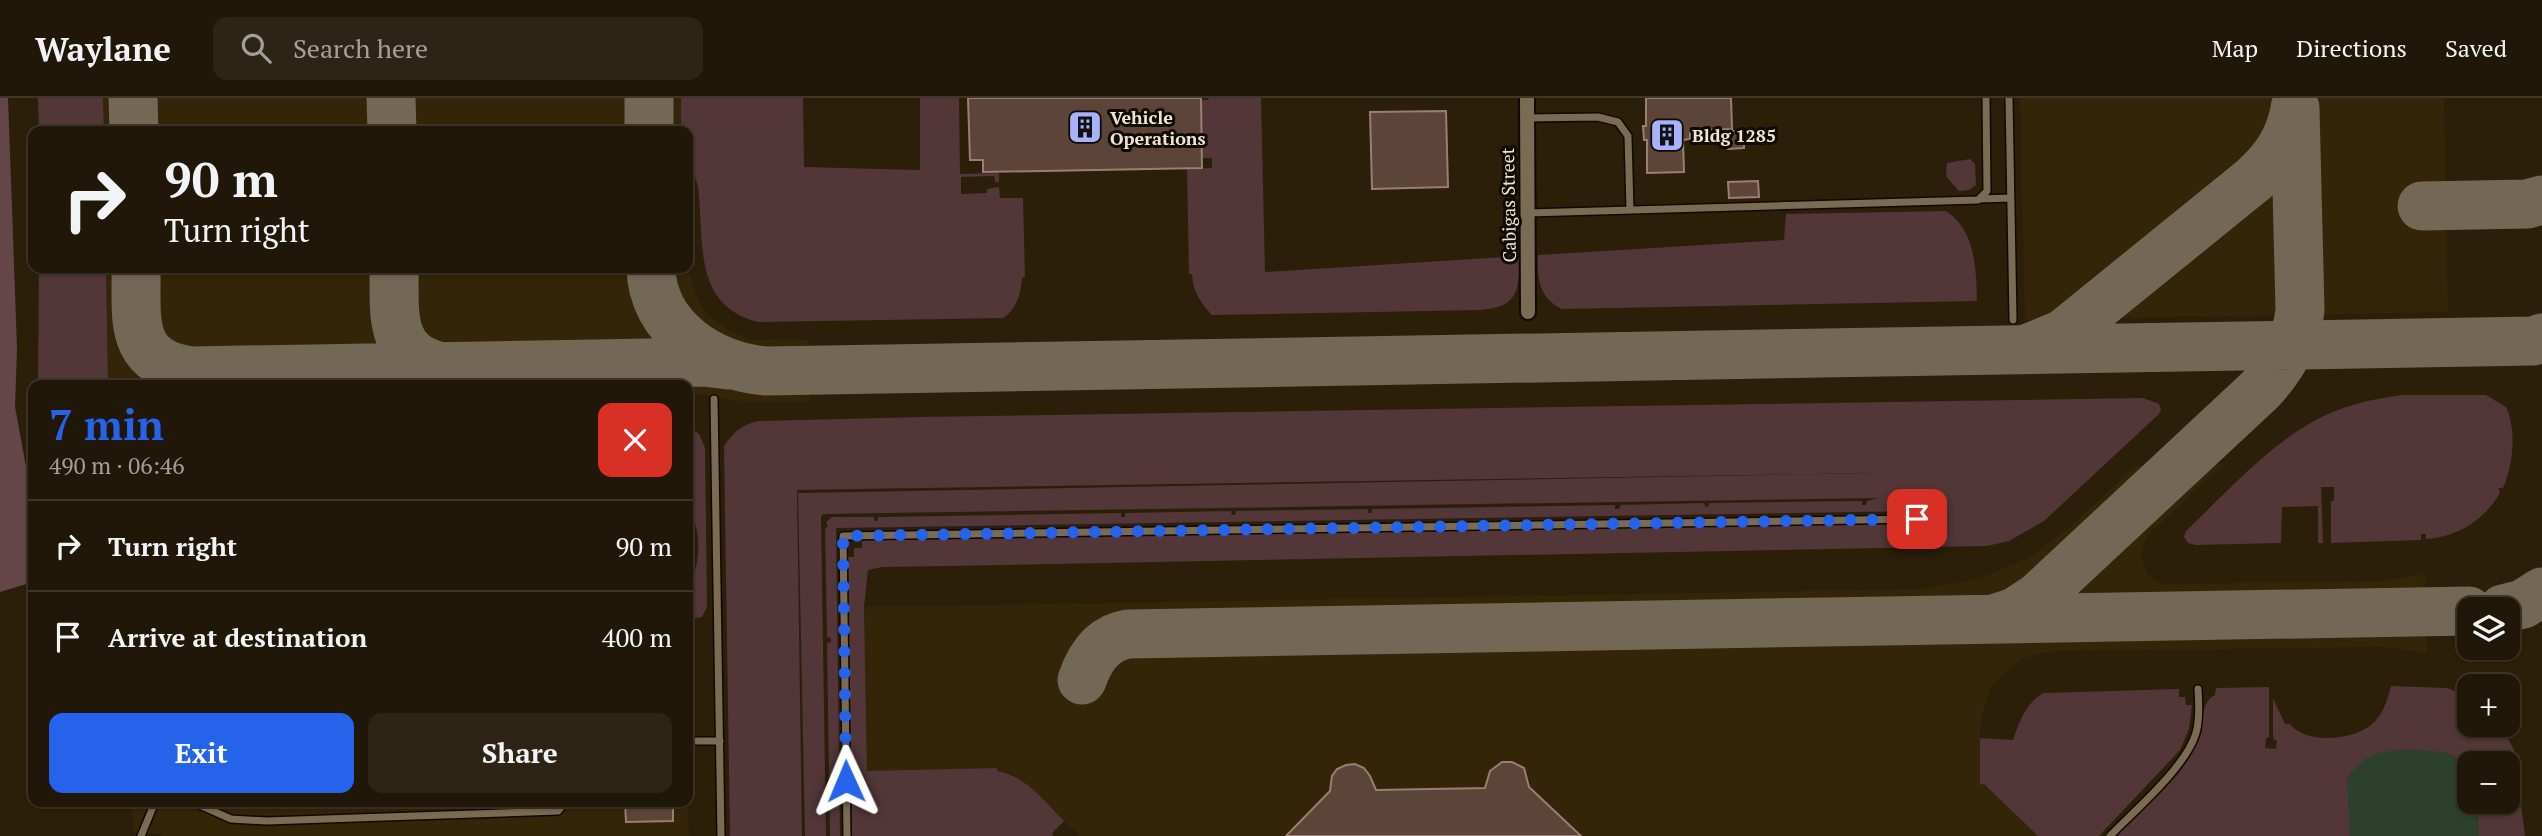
<!DOCTYPE html>
<html lang="en">
<head>
<meta charset="utf-8">
<style>
	body { margin:0; font-family:"PT Serif",serif; background:#2d2416; color:#f1f3f6; height:100vh; display:flex; flex-direction:column; font-size:26px; white-space:nowrap }
	* { box-sizing:border-box; margin:0 }
	p { font-size:23px; color:#a29f9c }
	.icon { flex:none; width:38px; height:38px; fill:none; stroke:currentColor; stroke-width:2; stroke-linecap:round; stroke-linejoin:round }
	.map { position:relative; flex:1; overflow:hidden }
	.drawer { position:absolute; left:28px; top:282px; width:665px; height:427px; display:flex; flex-direction:column; background:#201708; border-radius:14px; box-shadow:0 2px 5px #0004,0 0 0 2px #3d3629 }
	.drawer>* { flex:none }
	.banner { position:absolute; left:28px; top:28px; width:665px; height:147px; border-radius:14px; box-shadow:0 2px 5px #0004,0 0 0 2px #3d3629; background:#201708; color:#f1f3f6; overflow:hidden }
	.fabs { position:absolute; left:2457px; top:499px; display:grid; gap:14px }
	.fabs a { display:grid; place-items:center; width:63px; height:63px; border-radius:14px; background:#201708; box-shadow:0 2px 5px #0004,0 0 0 2px #3d3629; font-size:35px }
	.pin { position:absolute; display:grid; place-items:center; width:60px; height:60px; color:#fff; margin:-30px; border-radius:14px; box-shadow:0 4px 10px #0006 }
	.me { position:absolute; width:77px; margin:-38px; rotate:359deg; stroke-linejoin:round; filter:drop-shadow(0 0 5px #0008) }
	.turn { display:flex; align-items:center; gap:24px; height:147px; padding:0 21px; font-size:32px }
	.turn .icon { width:91px; height:91px; stroke-width:2.5 }
	.turn b { display:block; font-size:49px; line-height:60px }
	.round { display:grid; place-items:center; flex:none; width:74px; height:74px; border-radius:14px; background:#2d2416 }
	.summary { display:flex; align-items:center; justify-content:space-between; height:119px; padding:0 21px }
	h1 { font-size:42px; font-weight:600; line-height:52px; color:#2563eb }
	.button { display:flex; gap:14px; margin-top:auto; padding:14px 21px }
	.button a { flex:1; height:80px; border-radius:14px; background:#2563eb; color:#fff; font-size:28px; font-weight:600; line-height:80px; text-align:center }
	.button a+a { background:#2d2416; color:#f1f3f6 }
	ul { padding:0; list-style:none }
	li { display:flex; align-items:center; gap:21px; height:91px; padding:0 21px; border-top:2px solid #3d3629 }
	li div { flex:1 }
	li b { display:block; font-size:26px }
	li em { font-style:normal }
	header { display:flex; align-items:center; gap:42px; box-sizing:border-box; height:98px; padding:0 35px; background:#201708; border-bottom:2px solid #3d3629 }
	header strong { font-size:33px }
	nav { display:flex; gap:38px; margin-inline-start:auto; font-size:24px }
	.search { width:490px; height:63px; background:#2d2416; display:flex; align-items:center; gap:18px; box-sizing:border-box; padding:0 24px; border-radius:14px; color:#a29f9c; font-size:26px }
	.map>svg:first-child { display:block }
	.built { fill:#342408 }
	.green { fill:#523638 }
	.forest { fill:#644648 }
	.water { fill:#2d402b }
	.lines { fill:none; stroke-linecap:round; stroke-linejoin:round }
	.taxiway { stroke:#736856; stroke-width:49 }
	.building { fill:#5c4439; stroke:#997f73; stroke-width:2 }
	.service-casing { stroke:#130800; stroke-width:10 }
	.minor-casing { stroke:#130800; stroke-width:18 }
	.service { stroke:#7a6b55; stroke-width:7 }
	.minor { stroke:#7a6b55; stroke-width:14 }
	.route { stroke:#2563eb; stroke-width:12; stroke-dasharray:0 21.6 }
	.labels { text-anchor:middle; dominant-baseline:central; stroke-width:6; stroke-linejoin:round; paint-order:stroke }
	.poi-label { font-size:18px; font-weight:bold; fill:#ede5d8; stroke:#0f0a03; text-anchor:start }
	.street-label { font-size:18px; fill:#ede5d8; stroke:#0f0a03 }
</style>
</head>
<body>
<header>
<strong>Waylane</strong>
<div class="search"><svg class="icon" aria-label="search" viewBox="0 0 24 24"><circle cx="10" cy="10" r="6"/><path d="M15 15l6 6"/></svg>Search here</div>
<nav><a>Map</a><a>Directions</a><a>Saved</a></nav>
</header>
<div class="map">
<svg width="2542" height="738" viewBox="0 0 2542 738">
	<rect width="100%" height="100%" fill="#2b1f0a"/>
	<path class="built" d="M 103,0 L 681,0 L 681,33 L 104,33 Z
		M 2020,0 L 2444,0 L 2448,214 L 2025,222 Z
		M 688,169 L 695,195 L 701,206 L 708,216 L 728,232 L 749,241 L 809,242 L 810,304 L 745,304 L 688,295 L 688,287 L 108,287 L 106,170 Z
		M 2224,366 L 2148,437 L 2144,444 L 2141,459 L 2147,475 L 2152,481 L 2164,486 L 2381,483 L 2425,476 L 2427,555 L 2385,549 L 2059,553 L 2040,555 L 2023,561 L 2005,574 L 1991,590 L 1984,609 L 1980,631 L 1980,686 L 1984,686 L 2038,738 L 1581,738 L 1529,689 L 1528,679 L 1524,670 L 1508,663 L 1497,666 L 1490,673 L 1487,681 L 1488,689 L 1427,691 L 1372,692 L 1372,682 L 1367,673 L 1355,666 L 1346,667 L 1337,671 L 1332,678 L 1330,693 L 1286,738 L 1080,738 L 1020,681 L 1007,674 L 997,673 L 996,670 L 867,674 L 864,509 L 1922,491 L 1979,481 L 2028,460 L 2069,430 L 2135,368 Z
		M 688,696 L 689,738 L 161,738 L 160,735 L 133,736 L 132,704 L 688,704 Z"/>
	<path class="green" d="M 38,0 L 103,0 L 104,33 L 39,33 Z
		M 681,0 L 803,0 L 804,69 L 920,72 L 920,0 L 959,0 L 960,76 L 999,75 L 999,84 L 995,84 L 994,78 L 961,79 L 961,96 L 987,95 L 987,91 L 999,89 L 1000,100 L 1023,100 L 1025,179 L 1022,180 C 1021,196 1016,212 1003,220 L 758,224 C 691,207 705,142 698,89 L 695,79 L 688,74 L 688,33 L 681,33 Z
		M 1209,0 L 1261,0 L 1265,174 L 1520,158 C 1518,193 1520,209 1479,212 L 1212,217 C 1200,204 1193,194 1192,176 L 1189,176 L 1187,71 L 1212,70 L 1212,60 L 1190,60 L 1202,45 L 1201,12 L 1193,2 L 1208,2 Z
		M 1970,61 L 1975,66 L 1976,87 L 1969,92 L 1959,93 L 1946,78 L 1947,65 Z
		M 1946,113 C 1976,133 1976,171 1977,203 L 1562,211 C 1539,201 1537,179 1538,157 L 1784,142 L 1786,116 Z
		M 39,170 L 106,170 L 108,287 L 38,287 Z
		M 2402,297 L 2486,297 L 2506,309 C 2517,332 2513,368 2503,390 L 2498,390 L 2500,395 C 2484,422 2458,439 2426,441 L 2426,436 L 2421,436 L 2421,442 L 2331,445 L 2331,403 L 2334,403 L 2334,389 L 2321,389 L 2323,445 L 2318,445 L 2318,408 L 2282,409 L 2281,445 L 2196,447 L 2188,445 L 2184,439 L 2186,433 C 2224,397 2268,348 2314,323 C 2341,308 2371,301 2402,297 Z
		M 2143,300 L 2159,306 L 2161,312 L 2159,316 L 2044,423 L 2009,443 L 1987,448 L 948,468 L 882,469 L 868,472 L 864,509 L 867,673 L 997,670 L 997,673 C 1025,677 1045,704 1064,723 L 1052,735 L 1054,738 L 852,738 L 848,459 L 854,459 L 854,450 L 862,450 L 862,442 L 1918,425 L 1918,413 L 836,430 L 840,738 L 830,738 L 827,545 L 831,544 L 831,540 L 827,539 L 825,430 L 828,429 L 826,424 L 832,419 L 874,419 L 875,423 L 878,423 L 878,419 L 1121,415 L 1121,419 L 1125,419 L 1125,415 L 1231,413 L 1232,417 L 1235,417 L 1236,413 L 1368,411 L 1368,415 L 1372,415 L 1372,411 L 1615,407 L 1615,411 L 1619,411 L 1621,407 L 1704,405 L 1705,408 L 1708,409 L 1709,405 L 1862,403 L 1862,407 L 1866,407 L 1867,403 L 1879,400 L 823,416 L 821,419 L 826,738 L 805,738 L 798,395 L 1877,375 L 797,392 L 802,738 L 730,738 L 724,348 C 734,334 741,327 758,323 L 920,319 Z
		M 688,327 L 699,336 L 705,350 L 707,509 L 702,519 L 688,521 C 688,511 685,498 688,488 C 689,483 693,478 695,473 C 701,450 699,428 688,408 Z
		M 2391,588 L 2447,590 L 2469,599 L 2469,626 L 2501,627 L 2514,652 L 2525,738 L 2479,738 L 2476,704 L 2508,704 L 2508,665 L 2469,666 L 2444,654 L 2348,679 L 2350,738 L 2117,738 C 2140,714 2181,680 2194,651 C 2201,635 2200,603 2215,597 L 2216,590 L 2269,589 L 2269,639 L 2266,640 L 2265,650 L 2276,651 L 2277,642 L 2274,642 L 2273,636 L 2273,600 L 2285,626 L 2290,626 C 2306,647 2353,642 2371,627 C 2383,617 2387,603 2391,588 Z
		M 2179,591 L 2179,599 L 2185,599 L 2186,607 L 2192,607 L 2189,631 L 2180,652 L 2099,738 L 2038,738 L 1984,686 L 1980,687 L 1980,640 L 2013,642 C 2019,624 2026,605 2043,595 Z"/>
	<path class="forest" d="M 0,0 L 8,0 L 17,250 L 15,309 L 27,374 L 33,380 L 33,484 L 0,494 Z"/>
	<path class="water" d="M 2406,651 L 2444,654 L 2469,666 L 2469,704 L 2476,704 L 2479,738 L 2350,738 L 2347,680 C 2368,654 2374,655 2406,651 Z"/>
	<g class="lines">
		<path class="taxiway" d="M 133,0 L 134,33
			M 391,0 L 392,33
			M 649,0 L 649,33
			M 2422,108 L 2527,106 L 2542,102
			M 136,170 C 137,220 127,265 192,273 L 704,264 L 728,267
			M 394,170 C 395,212 387,255 438,268
			M 651,170 C 652,230 711,269 766,273 L 2533,243 L 2542,240
			M 2029,250 L 2063,236 L 2253,82 C 2274,63 2288,44 2294,16
			M 2503,511 L 2523,506 L 2542,494
			M 1996,520 L 2015,514 L 2038,499 L 2260,292 C 2282,269 2297,243 2300,212 L 2295,10
			M 1082,582 C 1090,559 1103,540 1128,536 L 2469,513"/>
	</g>
	<path class="building" d="M 968,0 L 1201,0 L 1202,70 L 983,74 L 983,62 L 970,62 Z
		M 1646,0 L 1731,0 L 1732,31 L 1690,32 L 1690,41 L 1683,42 L 1684,74 L 1647,75 L 1647,42 L 1644,42 L 1643,28 L 1646,28 Z
		M 1446,13 L 1448,89 L 1372,91 L 1370,14 Z
		M 1728,33 L 1744,33 L 1744,50 L 1728,51 Z
		M 1758,83 L 1759,99 L 1729,100 L 1728,84 Z
		M 1502,664 L 1512,664 L 1524,670 L 1529,689 L 1581,738 L 1286,738 L 1330,693 L 1332,678 L 1337,671 L 1346,667 L 1355,666 L 1364,670 L 1370,678 L 1376,692 L 1485,690 L 1490,673 Z
		M 625,704 L 673,704 L 673,723 L 626,724 Z"/>
	<g class="lines">
		<g class="service-casing">
			<path id="service" d="M 2009,0 L 2013,222
				M 1527,20 L 1598,19 L 1618,24 L 1628,38 L 1630,112
				M 1979,101 L 2011,100
				M 1528,115 L 1978,102 L 1987,93 L 1986,0
				M 714,301 L 721,738
				M 688,643 L 720,643
				M 193,704 L 231,721 L 267,723 L 558,713 L 565,704
				M 141,738 L 153,709 L 160,704
				M 847,738 L 843,438 L 1917,421
				M 2110,738 C 2135,712 2186,669 2196,635 C 2200,621 2199,605 2198,591"/>
		</g>
		<g class="minor-casing">
			<path id="minor" d="M 1527,0 L 1528,214"/>
		</g>
		<use href="#service" class="service"/>
		<use href="#minor" class="minor"/>
	</g>
	<g class="lines">
		<path class="route" d="M 846,683 L 843,438 L 1917,421"/>
	</g>
	<defs>
		<g id="building-square" transform="scale(1.75)"><rect x="-9" y="-9" width="18" height="18" rx="4" fill="#a7b1fc" stroke="#0f0a03"/><path d="M-4-6H4V6H1V3H-1V6H-4ZM-2.5-4.3h1.7v1.8h-1.7ZM.8-4.3h1.7v1.8H.8ZM-2.5-1h1.7V.8h-1.7ZM.8-1h1.7V.8H.8Z" fill="#111"/></g>
	</defs>
	<g fill-rule="evenodd">
		<use href="#building-square" x="1085" y="29"/>
		<use href="#building-square" x="1667" y="37"/>
	</g>
	<g class="labels">
		<g class="poi-label">
			<text x="1110" y="19">Vehicle<tspan x="1110" dy="21">Operations</tspan></text>
			<text x="1692" y="37">Bldg 1285</text>
		</g>
		<g class="street-label">
			<text transform="translate(1508 107) rotate(-91)">Cabigas Street</text>
		</g>
	</g>
</svg>
<div class="fabs">
<a><svg class="icon" aria-label="layers" viewBox="0 0 24 24"><path d="M12 4l9 5-9 5-9-5zM3 14l9 5 9-5"/></svg></a>
<a>+</a>
<a>−</a>
</div>
<div class="pin" style="left:1917px;top:421px;background:#d93025"><svg class="icon" aria-label="arrive" viewBox="0 0 24 24"><path d="M6 21V4h12l-3 4 3 4H6"/></svg></div>
<svg class="me" style="left:846px;top:683px" viewBox="-20 -20 40 40"><path d="M0-17L14 15 0 8-14 15z" fill="#2563eb" stroke="#fff" stroke-width="4"/></svg>
<div class="banner">
<div class="turn"><svg class="icon" aria-label="right" viewBox="0 0 24 24"><path d="M7 20v-9h11M14 6l5 5-5 5"/></svg><div><b>90 m</b>Turn right</div></div>
</div>
<section class="drawer">
<div class="summary"><div><h1>7 min</h1><p>490 m · 06:46</p></div><a class="round" style="background:#d93025;color:#fff"><svg class="icon" aria-label="close" viewBox="0 0 24 24"><path d="M6 6l12 12M18 6L6 18"/></svg></a></div>
<ul>
<li><svg class="icon" aria-label="right" viewBox="0 0 24 24"><path d="M7 20v-9h11M14 6l5 5-5 5"/></svg><div><b>Turn right</b></div><em>90 m</em></li>
<li><svg class="icon" aria-label="arrive" viewBox="0 0 24 24"><path d="M6 21V4h12l-3 4 3 4H6"/></svg><div><b>Arrive at destination</b></div><em>400 m</em></li>
</ul>
<div class="button"><a>Exit</a><a>Share</a></div>
</section>
</div>
</body>
</html>
